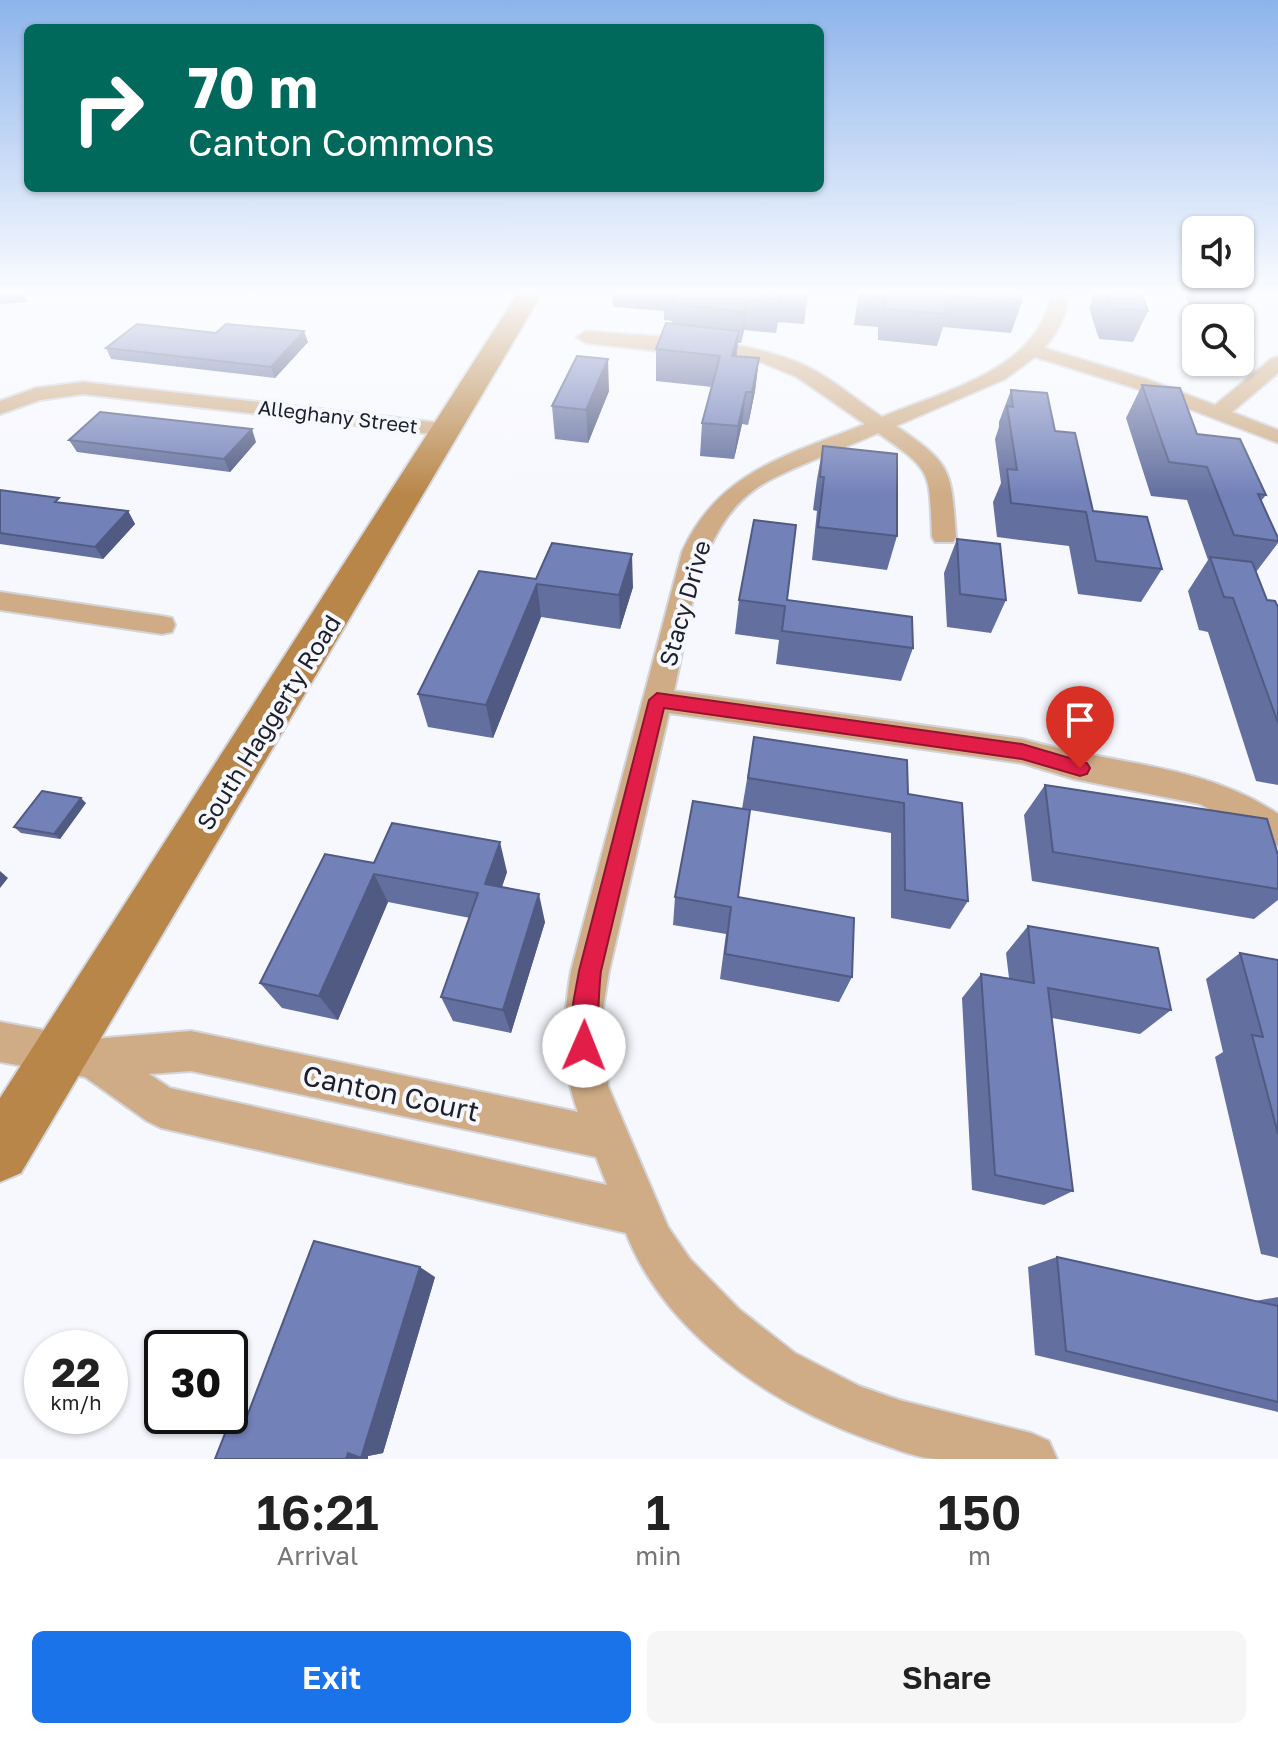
<!DOCTYPE html>
<html lang="en">
<head>
<meta charset="utf-8">
<style>
	body { margin:0; font-family:"Golos Text",sans-serif; background:#f6f6f6; color:#222; height:100vh; display:flex; flex-direction:column; font-size:30px; white-space:nowrap }
	* { box-sizing:border-box; margin:0 }
	p { font-size:26px; color:#767676 }
	.icon { flex:none; width:44px; height:44px; fill:none; stroke:currentColor; stroke-width:2; stroke-linecap:round; stroke-linejoin:round }
	.map { position:relative; height:1459px; overflow:hidden }
	.side { display:flex; flex-direction:column; background:#fff; flex:1 }
	.side>* { flex:none }
	.banner { position:absolute; left:24px; top:24px; width:800px; height:168px; border-radius:12px; box-shadow:0 2px 6px #0004; background:#00695c; color:#fff; overflow:hidden }
	.tools { position:absolute; left:1182px; top:216px; display:grid; gap:16px }
	.tools a { display:grid; place-items:center; width:72px; height:72px; border-radius:12px; background:#fff; box-shadow:0 2px 6px #0004; font-size:40px }
	.speed { position:absolute; left:24px; top:1330px; display:flex; gap:16px; font-size:40px; font-weight:700; text-align:center }
	.speed>* { display:grid; place-content:center; width:104px; height:104px; border-radius:50%; background:#fff; box-shadow:0 2px 6px #0004; line-height:1 }
	.speed small { font-size:20px; font-weight:400 }
	.speed .limit { border:4px solid #111; border-radius:12px; background:#fff; color:#111 }
	.pin { position:absolute; display:grid; place-items:center; width:68px; height:68px; color:#fff; margin:-82px -34px; border-radius:50% 50% 50% 0; rotate:-45deg; box-shadow:0 0 8px #0007 }
	.pin .icon { rotate:45deg }
	.me { position:absolute; width:88px; margin:-44px; rotate:1deg; stroke-linejoin:round; filter:drop-shadow(0 0 6px #0008) }
	.turn { display:flex; align-items:center; gap:28px; height:168px; padding:0 32px; font-size:36px }
	.turn .icon { width:104px; height:104px; stroke-width:2.5 }
	.turn b { display:block; font-size:56px; line-height:68px }
	.eta { display:flex; justify-content:space-evenly; align-items:center; height:136px; text-align:center }
	.eta b { font-size:48px; font-weight:600; line-height:56px }
	.button { display:flex; gap:16px; margin-top:auto; padding:16px 32px }
	.button a { flex:1; height:92px; border-radius:12px; background:#1a73e8; color:#fff; font-size:32px; font-weight:600; line-height:92px; text-align:center }
	.button a+a { background:#f6f6f6; color:#222 }
	.map>svg:first-child { display:block }
	.lines { fill:none; stroke-linecap:round; stroke-linejoin:round }
	.street-casing { stroke:#d3d5dc; stroke-width:4 }
	.secondary-casing { stroke:#d3d5dc; stroke-width:4 }
	.street { fill:#cfac85; fill-rule:evenodd }
	.secondary { fill:#b88649; fill-rule:evenodd }
	.wall { fill:#636f9f }
	.shaded-wall { fill:#505a82 }
	.building { fill:#7381b9; stroke:#505a82; stroke-width:2 }
	.route { fill:#e11d48; stroke:#92132f; stroke-width:2 }
	.labels { text-anchor:middle; dominant-baseline:central; stroke-width:8; stroke-linejoin:round; paint-order:stroke }
	.far-street-label { font-size:20px; fill:#1c1f29; stroke:#f6f8fe }
	.street-label { font-size:24px; fill:#1c1f29; stroke:#f6f8fe }
	.near-street-label { font-size:28px; fill:#1c1f29; stroke:#f6f8fe }
</style>
</head>
<body>
<div class="map">
<svg width="1278" height="1459" viewBox="0 0 1278 1459">
	<rect width="100%" height="100%" fill="#f6f8fe"/>
	<g class="lines">
		<g class="street-casing">
			<path id="street" d="M 1051,290 L 1069,290 C 1067,313 1060,330 1044,348 L 1149,380 L 1215,405 L 1271,359 L 1278,357 L 1278,373 L 1232,412 L 1278,430 L 1278,443 L 1135,388 L 1035,357 L 1005,379 L 896,426 C 953,465 951,469 956,537 L 953,542 L 935,542 L 932,537 C 929,471 934,472 878,433 C 843,449 805,462 770,480 C 696,518 691,618 674,691 L 1022,739 C 1107,764 1203,763 1278,814 L 1278,846 L 1200,804 L 1074,779 L 1022,763 L 669,713 L 609,971 L 603,1008 L 608,1086 L 668,1227 L 690,1259 L 739,1309 L 795,1353 L 859,1386 L 899,1400 L 1031,1433 L 1049,1441 L 1057,1459 C 1017,1459 974,1459 935,1459 C 913,1457 891,1447 870,1440 C 772,1405 665,1334 626,1233 L 161,1128 L 147,1121 L 85,1077 L 0,1062 L 0,1022 L 93,1039 L 191,1031 L 578,1112 C 561,1068 563,1017 571,971 L 682,552 C 718,471 789,455 865,424 L 797,377 L 761,362 L 586,343 L 577,337 L 586,331 C 656,338 746,336 810,368 C 835,381 858,401 882,417 C 943,391 1044,369 1051,290 ZM 191,1071 L 596,1157 L 607,1185 L 170,1088 L 149,1074 Z
				M 83,382 L 449,424 L 460,430 L 449,436 L 83,394 L 40,400 L 0,414 L 0,401 L 36,388 Z
				M 0,592 L 162,616 L 172,618 L 175,625 L 172,632 L 162,634 L 0,610 Z"/>
		</g>
		<g class="secondary-casing">
			<path id="secondary" d="M 520,290 L 544,290 L 21,1173 L 0,1182 L 0,1098 Z"/>
		</g>
		<use href="#street" class="street"/>
		<use href="#secondary" class="secondary"/>
	</g>
	<path class="wall" d="M 0,290 L 21,290 L 27,302 L 0,304 Z
		M 612,290 L 809,290 L 804,324 L 778,322 L 776,333 L 744,330 L 741,343 L 738,343 L 736,356 L 759,358 L 755,391 L 748,425 L 742,424 L 734,459 L 700,456 L 702,423 L 712,387 L 656,381 L 656,349 L 672,324 L 672,321 L 664,320 L 664,311 L 613,307 Z
		M 859,290 L 1019,290 L 1022,302 L 1011,333 L 943,327 L 937,346 L 878,340 L 878,327 L 854,325 Z
		M 1089,290 L 1140,290 L 1148,311 L 1133,342 L 1099,339 L 1089,308 L 1092,300 Z
		M 1182,290 L 1244,290 L 1248,298 L 1238,318 L 1196,318 L 1196,319 Z
		M 216,333 L 308,342 L 275,378 L 111,359 L 106,348 Z
		M 1142,385 L 1266,495 L 1261,501 L 1278,538 L 1278,543 L 1256,572 L 1267,600 L 1278,607 L 1278,785 L 1256,781 L 1208,632 L 1199,630 L 1188,591 L 1208,560 L 1187,500 L 1151,496 L 1126,418 Z
		M 1011,390 L 1055,431 L 1093,511 L 1162,569 L 1141,602 L 1078,594 L 1069,546 L 997,537 L 993,502 L 1001,483 L 995,439 L 999,427 L 999,422 Z
		M 609,391 L 588,443 L 555,439 L 552,406 Z
		M 69,440 L 256,442 L 230,472 L 77,452 Z
		M 823,446 L 897,536 L 887,570 L 812,560 L 817,511 L 813,510 L 817,479 Z
		M 0,490 L 61,503 L 128,511 L 135,524 L 103,559 L 0,544 Z
		M 957,539 L 1006,600 L 991,633 L 947,627 L 944,573 Z
		M 536,579 L 633,587 L 620,629 L 541,617 L 493,738 L 428,727 L 418,694 Z
		M 739,600 L 787,600 L 913,648 L 901,681 L 776,664 L 779,640 L 735,634 Z
		M 754,737 L 908,794 L 968,901 L 950,929 L 891,918 L 891,833 L 750,810 L 738,897 L 852,977 L 839,1002 L 720,979 L 726,934 L 673,925 L 675,897 L 742,809 Z
		M 1045,785 L 1278,855 L 1278,900 L 1254,919 L 1032,881 L 1024,815 Z
		M 86,803 L 60,839 L 21,833 L 14,827 Z
		M 374,863 L 507,872 L 502,887 L 545,922 L 511,1033 L 453,1021 L 441,997 L 470,918 L 388,902 L 338,1020 L 282,1008 L 260,983 Z
		M 1028,926 L 1171,1010 L 1140,1034 L 1052,1018 L 1073,1191 L 1044,1205 L 972,1190 L 962,998 L 981,974 L 1009,978 L 1006,953 Z
		M 1240,953 L 1278,960 L 1278,1258 L 1261,1254 L 1215,1057 L 1223,1052 L 1206,979 Z
		M 1057,1257 L 1255,1301 L 1278,1297 L 1278,1412 L 1035,1355 L 1028,1267 Z
		M 435,1277 L 383,1453 L 368,1456 L 368,1459 L 215,1459 L 230,1421 L 246,1420 Z"/>
	<path class="shaded-wall" d="M 747,299 L 744,330 L 741,343 L 744,312 Z
		M 304,331 L 308,342 L 275,378 L 271,367 Z
		M 739,331 L 736,362 L 732,356 Z
		M 759,358 L 755,391 L 748,425 L 752,392 Z
		M 608,359 L 609,391 L 588,443 L 586,410 Z
		M 746,392 L 742,424 L 734,459 L 738,426 Z
		M 252,429 L 256,442 L 230,472 L 224,459 Z
		M 128,511 L 135,524 L 103,559 L 95,547 Z
		M 632,554 L 633,587 L 620,629 L 619,595 Z
		M 537,584 L 541,617 L 493,738 L 486,705 Z
		M 81,798 L 86,803 L 60,839 L 54,834 Z
		M 500,842 L 507,872 L 493,912 L 485,884 Z
		M 0,871 L 8,878 L 0,888 Z
		M 374,874 L 388,902 L 338,1020 L 319,996 Z
		M 539,894 L 545,922 L 511,1033 L 503,1010 Z
		M 420,1267 L 435,1277 L 383,1453 L 368,1456 L 368,1459 L 346,1459 Z"/>
	<path class="building" d="M 0,290 L 21,290 L 22,292 L 0,294 Z
		M 672,290 L 809,290 L 808,293 L 782,291 L 780,302 L 747,299 L 744,312 L 673,303 L 678,291 Z
		M 861,290 L 1019,290 L 1022,302 L 945,295 L 946,314 L 885,309 L 885,296 L 860,294 Z
		M 1106,290 L 1140,290 L 1148,311 L 1112,308 Z
		M 1213,290 L 1244,290 L 1248,298 L 1216,296 Z
		M 666,323 L 739,331 L 732,356 L 759,358 L 752,392 L 746,392 L 738,426 L 702,423 L 720,356 L 656,349 Z
		M 137,324 L 216,333 L 226,324 L 304,331 L 271,367 L 106,348 Z
		M 577,356 L 608,359 L 586,410 L 552,406 Z
		M 1142,385 L 1180,388 L 1197,434 L 1240,439 L 1266,495 L 1258,494 L 1278,538 L 1278,541 L 1234,535 L 1207,467 L 1169,462 Z
		M 1011,390 L 1047,393 L 1055,431 L 1075,433 L 1093,511 L 1147,517 L 1162,569 L 1096,561 L 1086,512 L 1011,503 L 1007,469 L 1017,470 L 1007,406 L 1013,407 Z
		M 100,412 L 252,429 L 224,459 L 69,440 Z
		M 823,446 L 897,454 L 897,536 L 818,527 L 824,477 L 820,477 Z
		M 0,490 L 59,498 L 55,502 L 128,511 L 95,547 L 0,533 Z
		M 754,520 L 796,525 L 787,600 L 912,617 L 913,648 L 782,631 L 785,606 L 739,600 Z
		M 957,539 L 1000,544 L 1006,600 L 960,594 Z
		M 552,543 L 632,554 L 619,595 L 537,584 L 486,705 L 418,694 L 479,571 L 536,579 Z
		M 1210,557 L 1252,562 L 1267,600 L 1275,601 L 1278,607 L 1278,723 L 1233,598 L 1224,597 Z
		M 754,737 L 907,760 L 908,794 L 962,803 L 968,901 L 905,890 L 904,803 L 748,778 Z
		M 1045,785 L 1267,819 L 1278,855 L 1278,889 L 1053,852 Z
		M 42,791 L 81,798 L 54,834 L 14,827 Z
		M 693,801 L 750,810 L 738,897 L 854,918 L 852,977 L 725,954 L 731,907 L 675,897 Z
		M 392,823 L 500,842 L 485,884 L 539,894 L 503,1010 L 441,997 L 478,893 L 374,874 L 319,996 L 260,983 L 325,854 L 374,863 Z
		M 1028,926 L 1158,948 L 1171,1010 L 1048,988 L 1073,1191 L 995,1175 L 981,974 L 1034,983 Z
		M 1240,953 L 1278,960 L 1278,1134 L 1252,1035 L 1263,1037 Z
		M 314,1241 L 420,1267 L 361,1458 L 348,1453 L 346,1459 L 215,1459 L 230,1421 L 244,1424 Z
		M 1057,1257 L 1278,1306 L 1278,1402 L 1066,1351 Z"/>
	<linearGradient id="sky" x2="0" y2="1"><stop stop-color="#8db4eb"/><stop offset="0.59" stop-color="#fbfcff"/><stop offset="1" stop-color="#fbfcff" stop-opacity="0"/></linearGradient>
	<rect width="1278" height="495" fill="url(#sky)"/>
	<path class="route" d="M 657,693 L 1022,744 L 1087,763 L 1090,768 L 1087,774 L 1080,776 L 1022,759 L 664,708 L 601,971 C 598,992 599,1038 592,1054 L 584,1058 L 575,1054 C 565,1030 575,996 579,971 L 649,700 Z"/>
	<g class="labels">
		<g class="far-street-label">
			<text transform="translate(338 416) rotate(7)">Alleghany Street</text>
		</g>
		<g class="street-label">
			<text transform="translate(684 603) rotate(-74)">Stacy Drive</text>
			<text transform="translate(268 722) rotate(-58)">South Haggerty Road</text>
		</g>
		<g class="near-street-label">
			<text transform="translate(391 1093) rotate(12)">Canton Court</text>
		</g>
	</g>
</svg>
<div class="tools">
<a><svg class="icon" aria-label="sound" viewBox="0 0 24 24"><path d="M4 9h4l5-4v14l-5-4H4zM17 9q2 3 0 6"/></svg></a>
<a><svg class="icon" aria-label="search" viewBox="0 0 24 24"><circle cx="10" cy="10" r="6"/><path d="M15 15l6 6"/></svg></a>
</div>
<div class="speed"><div>22<small>km/h</small></div><div class="limit">30</div></div>
<div class="pin" style="left:1080px;top:768px;background:#d93025"><svg class="icon" aria-label="arrive" viewBox="0 0 24 24"><path d="M6 21V4h12l-3 4 3 4H6"/></svg></div>
<svg class="me" style="left:584px;top:1046px" viewBox="-20 -20 40 40"><circle r="19" fill="#fff"/><path d="M0-13L10 11 0 6-10 11z" fill="#e11d48"/></svg>
<div class="banner">
<div class="turn"><svg class="icon" aria-label="right" viewBox="0 0 24 24"><path d="M7 20v-9h11M14 6l5 5-5 5"/></svg><div><b>70 m</b>Canton Commons</div></div>
</div>
</div>
<section class="side">
<div class="eta">
<div><b>16:21</b><p>Arrival</p></div>
<div><b>1</b><p>min</p></div>
<div><b>150</b><p>m</p></div>
</div>
<div class="button"><a>Exit</a><a>Share</a></div>
</section>
</body>
</html>
